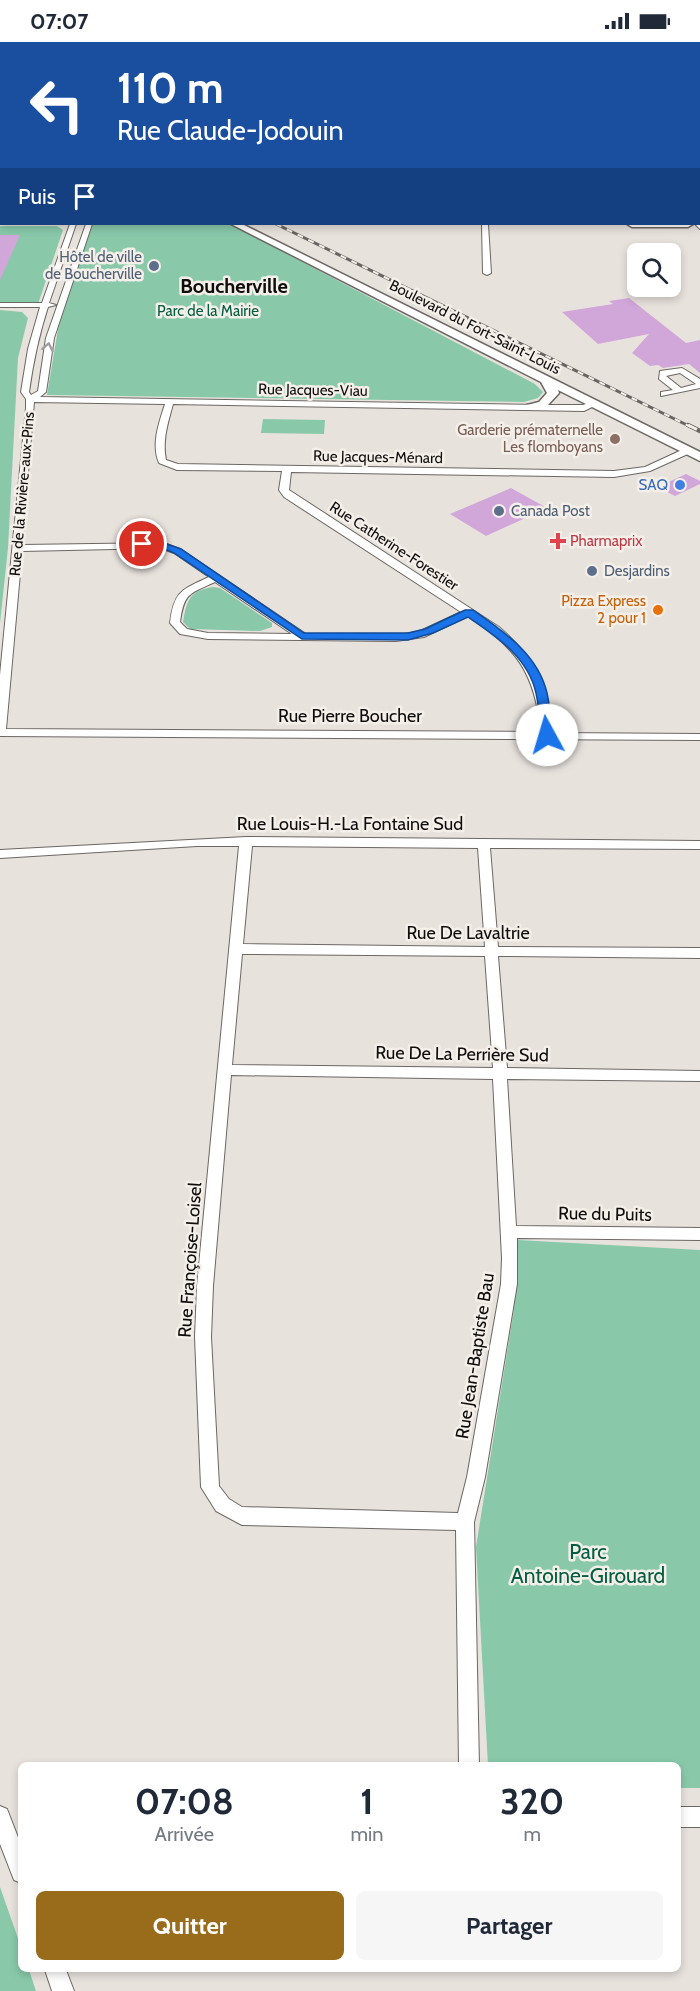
<!DOCTYPE html>
<html lang="fr">
<head>
<meta charset="utf-8">
<style>
	body { margin:0; font-family:Cabin,sans-serif; background:#f6f6f7; color:#1f2937; height:100vh; display:flex; flex-direction:column; font-size:22px; white-space:nowrap }
	* { box-sizing:border-box; margin:0 }
	p { font-size:20px; color:#747a83 }
	.icon { flex:none; width:33px; height:33px; fill:none; stroke:currentColor; stroke-width:2; stroke-linecap:round; stroke-linejoin:round }
	.map { position:relative; flex:1; overflow:hidden }
	.side { position:absolute; left:18px; top:1720px; width:663px; height:210px; display:flex; flex-direction:column; background:#fff; border-radius:9px; box-shadow:0 3px 9px #0003 }
	.side>* { flex:none }
	.banner { position:absolute; left:0px; top:0px; width:700px; height:183px; box-shadow:0 3px 9px #0003; background:#1a4fa0; color:#fff; overflow:hidden }
	.tools { position:absolute; left:627px; top:201px; display:grid; gap:12px }
	.tools a { display:grid; place-items:center; width:54px; height:54px; border-radius:9px; background:#fff; box-shadow:0 3px 9px #0003; font-size:30px }
	.pin { position:absolute; display:grid; place-items:center; width:51px; height:51px; color:#fff; margin:-26px; border:3px solid #fff; border-radius:50%; box-shadow:0 2px 6px #0007 }
	.me { position:absolute; width:66px; margin:-33px; rotate:354deg; stroke-linejoin:round; filter:drop-shadow(0 0 4px #0008) }
	.turn { display:flex; align-items:center; gap:21px; height:126px; padding:0 18px; font-size:27px }
	.turn .icon { width:78px; height:78px; stroke-width:2.5 }
	.turn b { display:block; font-size:42px; line-height:51px }
	.then { display:flex; align-items:center; height:57px; padding:0 18px; background:#0003; gap:12px; font-size:22px }
	.eta { display:flex; justify-content:space-evenly; align-items:center; height:102px; text-align:center }
	.eta b { font-size:36px; font-weight:800; line-height:42px }
	.cta { display:flex; gap:12px; margin-top:auto; padding:12px 18px }
	.cta a { flex:1; height:69px; border-radius:9px; background:#986c1a; color:#fff; font-size:24px; font-weight:800; line-height:69px; text-align:center }
	.cta a+a { background:#f6f6f7; color:#1f2937 }
	.status { display:flex; justify-content:space-between; align-items:center; height:42px; padding:0 30px; background:#fff; direction:ltr }
	.status svg { height:16px; fill:currentColor }
	.map>svg:first-child { display:block }
	.green { fill:#89c9aa }
	.water { fill:#599abe }
	.lines { fill:none; stroke-linecap:round; stroke-linejoin:round }
	.ferry { stroke:#22556f; stroke-width:1.5; stroke-dasharray:4 3; stroke-linecap:butt }
	.building { fill:#d1a6d9 }
	.minor-casing { stroke:#6c6763; stroke-width:2 }
	.tertiary-casing { stroke:#6c6763; stroke-width:3 }
	.minor { fill:#fff; fill-rule:evenodd }
	.tertiary { fill:#fff; fill-rule:evenodd }
	.rail-far1-casing { stroke:#676461; stroke-width:3 }
	.rail-casing { stroke:#676461; stroke-width:4.5 }
	.rail-far1 { stroke:#f5efea; stroke-width:2; stroke-dasharray:6; stroke-linecap:butt }
	.rail { stroke:#f5efea; stroke-width:3; stroke-dasharray:10; stroke-linecap:butt }
	.oneway { stroke:#9f9e9e }
	.route { fill:#1a73e8; stroke:#114b97; stroke-width:1.5 }
	.service-dot { fill:#5c6f8a; stroke:#f5efea; stroke-width:2 }
	.education-dot { fill:#8d6e63; stroke:#f5efea; stroke-width:2 }
	.shop-dot { fill:#3f7fe0; stroke:#f5efea; stroke-width:2 }
	.health-dot { fill:#e0444e; stroke:#f5efea; stroke-width:2 }
	.food-dot { fill:#e8710a; stroke:#f5efea; stroke-width:2 }
	.labels { text-anchor:middle; dominant-baseline:central; stroke-width:5; stroke-linejoin:round; paint-order:stroke }
	.far-service-label { font-size:15px; fill:#4e5e75; stroke:#f5efea; text-anchor:start }
	.far-park-label { font-size:15px; fill:#025e40; stroke:#f5efea }
	.far-street-label { font-size:15px; fill:#0f0d0c; stroke:#f5efea }
	.far-education-label { font-size:15px; fill:#785e54; stroke:#f5efea; text-anchor:end }
	.far-shop-label { font-size:15px; fill:#366cbe; stroke:#f5efea; text-anchor:end }
	.far-health-label { font-size:15px; fill:#be3a42; stroke:#f5efea; text-anchor:start }
	.far-food-label { font-size:15px; fill:#c56008; stroke:#f5efea; text-anchor:end }
	.street-label { font-size:18px; fill:#0f0d0c; stroke:#f5efea }
	.far-district-label { font-size:20px; font-weight:bold; fill:#0f0d0c; stroke:#f5efea }
	.near-park-label { font-size:21px; fill:#025e40; stroke:#f5efea }
</style>
</head>
<body>
<div class="status"><b>07:07</b><svg viewBox="0 0 49 12"><path d="M0 12V9h3v3zM5 12V6h3v6zM10 12V3h3v9zM15 12V0h3v12zM26 1h20v11H26zM47 4h2v5h-2z"/></svg></div>
<div class="map">
<svg width="700" height="1949" viewBox="0 0 700 1949">
	<rect width="100%" height="100%" fill="#e8e2dd"/>
	<path class="green" d="M 93,182 L 230,182 L 535,342 L 543,350 L 538,356 L 524,360 L 47,353 L 58,287 L 73,224 Z
		M 0,184 L 57,184 L 63,188 L 38,262 L 0,262 Z
		M 0,268 L 22,270 L 28,276 L 18,316 L 8,506 L 0,581 Z
		M 263,377 L 325,378 L 324,392 L 261,391 Z
		M 213,545 L 220,546 L 272,581 L 272,585 L 260,589 L 190,587 L 183,580 C 187,558 189,549 213,545 Z
		M 518,1198 L 700,1208 L 700,1746 L 678,1746 L 678,1724 L 488,1724 L 476,1505 L 514,1267 Z
		M 0,1845 L 21,1905 L 21,1928 L 29,1928 L 36,1949 L 0,1949 Z"/>
	<path class="water" d="M 336,0 L 700,0 L 700,154 L 699,2 Z"/>
	<g class="lines">
		<path class="ferry" d="M 536,0 L 540,2
			M 578,0 L 582,2"/>
	</g>
	<path class="building" d="M 0,193 L 20,193 L 0,238 Z
		M 629,256 L 686,301 L 700,298 L 700,331 L 689,322 L 663,326 L 658,323 L 650,324 L 632,311 L 649,292 L 598,302 L 562,270 L 613,262 L 609,259 Z
		M 686,432 L 700,439 L 700,442 L 675,454 L 658,445 Z
		M 511,446 L 547,466 L 486,494 L 450,472 Z"/>
	<g class="lines">
		<g class="minor-casing">
			<path id="minor" d="M 10,0 L 16,0 L 10,2 Z
				M 0,94 L 2,94 L 2,98 L 0,98 Z
				M 699,180 L 700,180 L 700,187 L 695,182 Z
				M 70,182 L 76,182 L 49,261 L 56,263 L 48,265 C 39,293 33,321 29,350 L 31,353 L 38,349 L 46,296 L 86,182 L 92,182 L 54,296 L 46,350 L 40,355 L 547,363 L 583,363 L 594,359 L 598,362 L 584,369 L 173,362 C 168,381 162,398 166,418 L 178,422 L 614,429 L 645,425 L 684,407 L 690,407 L 690,411 L 650,429 L 614,435 L 291,430 L 289,448 L 499,585 C 535,616 547,643 552,691 L 700,692 L 700,698 L 0,694 L 0,633 L 26,366 L 26,357 L 21,350 L 28,307 L 40,265 L 0,265 L 0,261 L 42,261 ZM 34,360 L 165,362 C 159,381 151,402 159,421 L 177,428 L 282,429 L 279,448 L 284,455 L 461,570 L 418,590 L 396,593 L 306,592 L 180,507 L 164,501 L 22,503 ZM 160,506 L 174,511 L 209,535 C 181,548 174,549 170,581 L 180,592 L 208,597 L 396,599 L 424,595 L 468,574 C 517,606 535,631 541,690 L 6,687 L 22,509 ZM 215,540 L 292,592 L 208,591 L 187,587 L 180,580 C 184,551 189,552 215,540 Z
				M 482,182 L 488,182 L 491,231 L 487,233 L 483,231 Z
				M 682,326 L 700,337 L 700,346 L 661,354 L 661,350 L 673,348 L 659,337 L 660,329 ZM 680,331 L 696,342 L 681,346 L 666,334 Z
				M 246,795 L 700,799 L 700,807 L 490,806 L 498,905 L 700,906 L 700,916 L 498,914 L 507,1026 L 700,1029 L 700,1039 L 507,1037 L 516,1184 L 700,1186 L 700,1198 L 517,1196 L 517,1242 L 485,1435 L 474,1480 L 479,1724 L 459,1724 L 456,1488 L 242,1483 L 216,1469 L 201,1445 L 195,1295 L 197,1244 L 239,804 L 197,804 L 0,816 L 0,808 ZM 252,804 L 478,806 L 485,905 L 243,902 ZM 242,912 L 485,914 L 493,1026 L 232,1023 ZM 231,1033 L 493,1037 L 502,1216 L 501,1242 L 467,1435 L 458,1471 L 242,1465 L 229,1457 L 219,1444 L 211,1295 L 213,1244 Z
				M 0,1764 L 7,1767 L 21,1803 L 21,1841 L 14,1838 L 0,1802 Z
				M 678,1765 L 700,1765 L 700,1785 L 678,1785 Z
				M 45,1928 L 66,1928 L 74,1949 L 52,1949 Z"/>
		</g>
		<g class="tertiary-casing">
			<path id="tertiary" d="M 284,0 L 293,0 L 294,2 L 285,2 Z
				M 0,63 L 2,63 L 2,67 L 0,67 Z
				M 699,173 L 700,173 L 700,179 L 699,179 Z
				M 0,174 L 2,174 L 2,180 L 0,180 Z
				M 231,182 L 242,182 L 700,410 L 700,419 L 558,348 L 559,351 L 547,364 L 527,367 L 527,363 L 539,360 L 547,351 L 541,340 Z
				M 627,182 L 693,182 L 688,185 L 632,185 Z"/>
		</g>
		<use href="#minor" class="minor"/>
		<use href="#tertiary" class="tertiary"/>
		<g class="rail-far1-casing">
			<path id="rail-far1" d="M 276,182 L 691,385"/>
		</g>
		<g class="rail-casing">
			<path id="rail" d="M 688,383 L 700,389"/>
		</g>
		<use href="#rail-far1" class="rail-far1"/>
		<use href="#rail" class="rail"/>
	</g>
	<defs><path id="oneway-chevron" d="M-2-3.5L2.5 0L-2 3.5" fill="none" stroke-width="1.6" stroke-linecap="round" stroke-linejoin="round" transform="scale(1.5)"/></defs>
	<use class="oneway" href="#oneway-chevron" transform="translate(48 305) rotate(-79)"/>
	<path class="route" d="M 142,499 L 161,500 L 181,507 L 304,591 L 408,591 L 425,587 L 465,568 L 473,568 C 503,589 538,612 547,651 C 550,664 551,680 552,693 L 547,697 L 541,693 C 540,680 539,664 536,651 C 528,615 496,594 468,575 L 433,591 L 408,598 L 302,597 L 174,511 L 160,505 L 139,504 L 139,500 Z"/>
	<g class="service-dot">
		<circle cx="154" cy="224" r="6"/>
		<circle cx="499" cy="469" r="6"/>
		<circle cx="592" cy="529" r="6"/>
	</g>
	<circle class="education-dot" cx="615" cy="397" r="6"/>
	<circle class="shop-dot" cx="680" cy="443" r="6"/>
	<path class="health-dot" d="M555 490h6v6h6v6h-6v6h-6v-6h-6v-6h6z"/>
	<circle class="food-dot" cx="658" cy="568" r="6"/>
	<g class="labels">
		<g class="far-service-label">
			<text x="142" y="215" text-anchor="end">Hôtel de ville<tspan x="142" dy="17">de Boucherville</tspan></text>
			<text x="511" y="469">Canada Post</text>
			<text x="604" y="529">Desjardins</text>
		</g>
		<g class="far-park-label">
			<text x="208" y="269">Parc de la Mairie</text>
		</g>
		<g class="far-street-label">
			<text transform="translate(475 285) rotate(27)">Boulevard du Fort-Saint-Louis</text>
			<text transform="translate(313 348) rotate(1)">Rue Jacques-Viau</text>
			<text transform="translate(378 415) rotate(1)">Rue Jacques-Ménard</text>
			<text transform="translate(22 452) rotate(-85)">Rue de la Rivière-aux-Pins</text>
			<text transform="translate(394 504) rotate(33)">Rue Catherine-Forestier</text>
		</g>
		<g class="far-education-label">
			<text x="603" y="388">Garderie prématernelle<tspan x="603" dy="17">Les flomboyans</tspan></text>
		</g>
		<g class="far-shop-label">
			<text x="668" y="443">SAQ</text>
		</g>
		<g class="far-health-label">
			<text x="570" y="499">Pharmaprix</text>
		</g>
		<g class="far-food-label">
			<text x="646" y="559">Pizza Express<tspan x="646" dy="17">2 pour 1</tspan></text>
		</g>
		<g class="street-label">
			<text x="350" y="674">Rue Pierre Boucher</text>
			<text x="350" y="782">Rue Louis-H.-La Fontaine Sud</text>
			<text x="468" y="891">Rue De Lavaltrie</text>
			<text transform="translate(462 1012) rotate(1)">Rue De La Perrière Sud</text>
			<text transform="translate(605 1172) rotate(1)">Rue du Puits</text>
			<text transform="translate(190 1218) rotate(-86)">Rue Françoise-Loisel</text>
			<text transform="translate(475 1314) rotate(-81)">Rue Jean-Baptiste Bau</text>
		</g>
		<g class="far-district-label">
			<text x="234" y="244">Boucherville</text>
		</g>
		<g class="near-park-label">
			<text x="588" y="1509">Parc<tspan x="588" dy="24">Antoine-Girouard</tspan></text>
		</g>
	</g>
</svg>
<div class="tools">
<a><svg class="icon" aria-label="search" viewBox="0 0 24 24"><circle cx="10" cy="10" r="6"/><path d="M15 15l6 6"/></svg></a>
</div>
<div class="pin" style="left:142px;top:502px;background:#d93025"><svg class="icon" aria-label="arrive" viewBox="0 0 24 24"><path d="M6 21V4h12l-3 4 3 4H6"/></svg></div>
<svg class="me" style="left:547px;top:693px" viewBox="-20 -20 40 40"><circle r="19" fill="#fff"/><path d="M0-13L10 11 0 6-10 11z" fill="#1a73e8"/></svg>
<div class="banner">
<div class="turn"><svg class="icon" aria-label="left" viewBox="0 0 24 24"><path d="M17 20v-9H6M10 6l-5 5 5 5"/></svg><div><b>110 m</b>Rue Claude-Jodouin</div></div>
<div class="then">Puis<svg class="icon" aria-label="arrive" viewBox="0 0 24 24"><path d="M6 21V4h12l-3 4 3 4H6"/></svg></div>
</div>
<section class="side">
<div class="eta">
<div><b>07:08</b><p>Arrivée</p></div>
<div><b>1</b><p>min</p></div>
<div><b>320</b><p>m</p></div>
</div>
<div class="cta"><a>Quitter</a><a>Partager</a></div>
</section>
</div>
</body>
</html>
